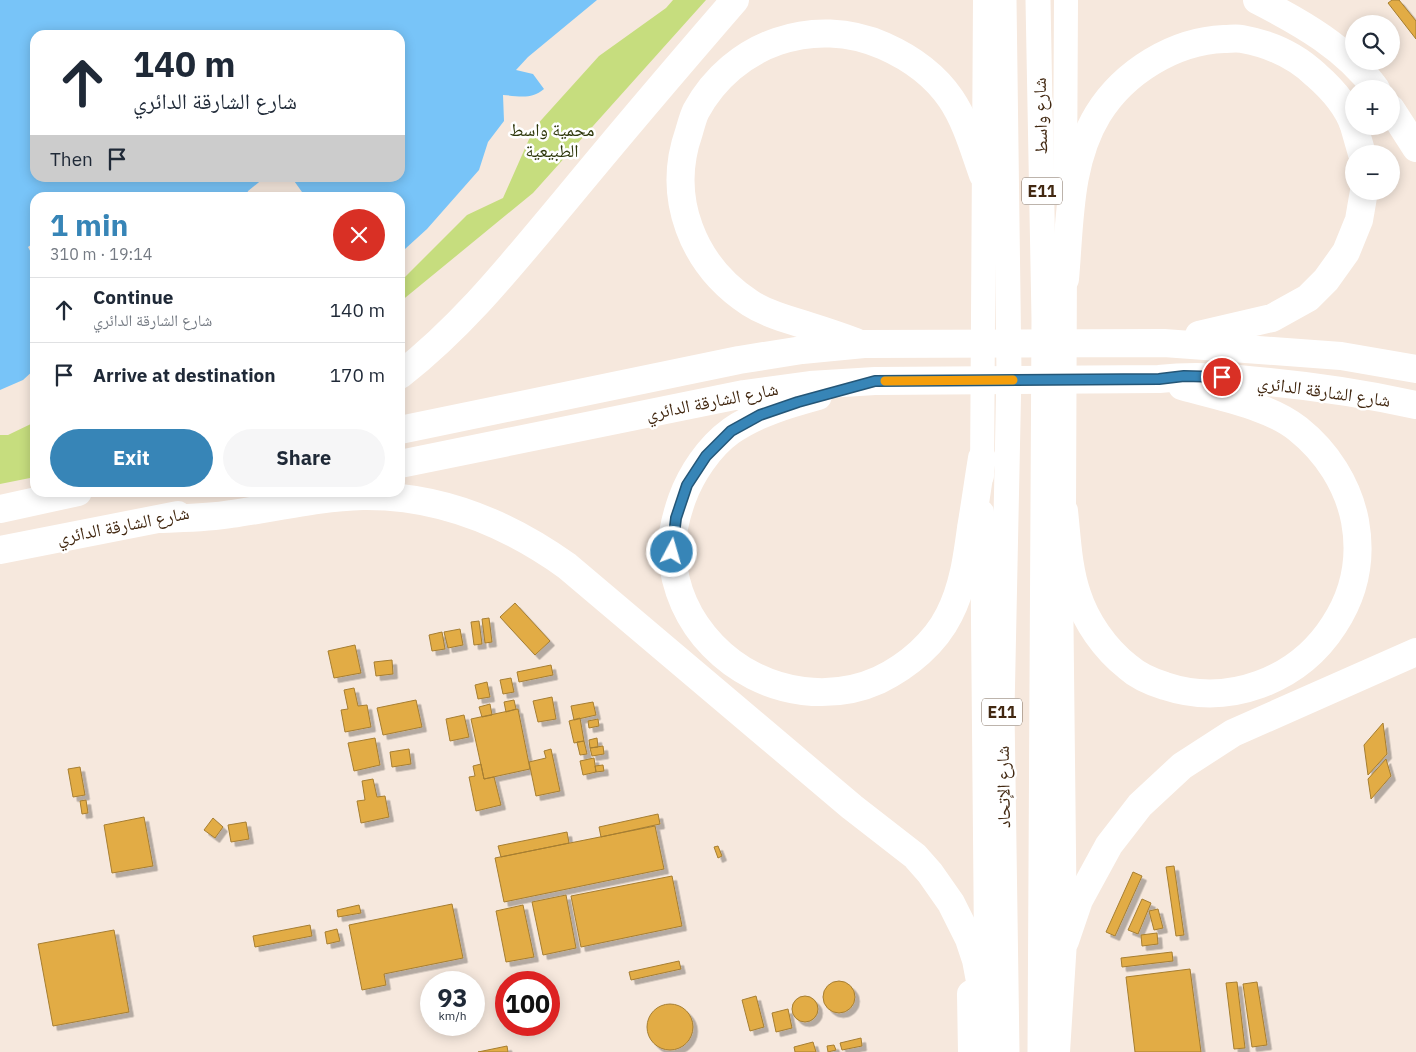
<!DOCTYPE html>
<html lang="en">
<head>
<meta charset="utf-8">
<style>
	body { margin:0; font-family:"IBM Plex Sans","Noto Naskh Arabic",sans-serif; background:#f6f6f7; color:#1f2937; height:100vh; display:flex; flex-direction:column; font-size:19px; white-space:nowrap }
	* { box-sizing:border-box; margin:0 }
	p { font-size:16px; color:#747a83 }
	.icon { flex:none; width:28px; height:28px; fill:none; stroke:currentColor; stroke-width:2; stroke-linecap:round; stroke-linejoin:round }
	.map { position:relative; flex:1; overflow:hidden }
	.side { position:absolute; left:30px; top:192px; width:375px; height:305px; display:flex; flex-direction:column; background:#fff; border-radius:15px; box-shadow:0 2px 12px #0003 }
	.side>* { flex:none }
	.hud { position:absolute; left:30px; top:30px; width:375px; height:152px; border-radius:15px; box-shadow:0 2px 12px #0003; background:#fff; color:#1f2937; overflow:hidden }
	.fabs { position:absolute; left:1345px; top:15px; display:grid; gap:10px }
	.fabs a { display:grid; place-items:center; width:55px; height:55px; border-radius:50%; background:#fff; box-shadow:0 2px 12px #0003; font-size:25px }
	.speed { position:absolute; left:420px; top:971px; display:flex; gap:10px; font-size:25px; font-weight:700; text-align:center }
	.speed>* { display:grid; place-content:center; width:65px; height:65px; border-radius:50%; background:#fff; box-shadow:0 2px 12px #0003; line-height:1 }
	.speed small { font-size:12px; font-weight:400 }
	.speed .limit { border:8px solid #d22; background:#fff; color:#111 }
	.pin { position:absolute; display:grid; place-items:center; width:42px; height:42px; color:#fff; margin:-21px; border:2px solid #fff; border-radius:50%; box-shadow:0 1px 5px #0007 }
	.me { position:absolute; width:55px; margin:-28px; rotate:6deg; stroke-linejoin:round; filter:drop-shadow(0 0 4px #0008) }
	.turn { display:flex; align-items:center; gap:18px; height:105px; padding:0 20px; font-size:22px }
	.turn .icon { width:65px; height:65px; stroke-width:2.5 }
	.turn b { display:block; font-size:35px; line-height:42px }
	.then { display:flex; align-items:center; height:48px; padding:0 20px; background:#0003; gap:10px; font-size:19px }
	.round { display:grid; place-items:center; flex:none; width:52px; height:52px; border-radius:26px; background:#f6f6f7 }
	.overview { display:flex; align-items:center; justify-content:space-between; height:85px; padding:0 20px }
	h1 { font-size:30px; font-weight:800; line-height:38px; color:#3785b7 }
	.cta { display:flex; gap:10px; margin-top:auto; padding:10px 20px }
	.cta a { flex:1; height:58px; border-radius:30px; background:#3785b7; color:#fff; font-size:20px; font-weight:800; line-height:58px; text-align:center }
	.cta a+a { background:#f6f6f7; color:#1f2937 }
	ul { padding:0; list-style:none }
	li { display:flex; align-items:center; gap:15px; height:65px; padding:0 20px; border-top:1px solid #e0e1e3 }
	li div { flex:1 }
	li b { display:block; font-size:19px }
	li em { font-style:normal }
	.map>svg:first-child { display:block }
	.green { fill:#c6dd7e }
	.water { fill:#78c4f8 }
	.building { fill:#e2ac45; stroke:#a67e31; filter:url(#shadow) }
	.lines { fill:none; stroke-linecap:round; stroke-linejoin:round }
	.primary { stroke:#fff; stroke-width:24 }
	.trunk { stroke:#fff; stroke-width:25 }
	.motorway { stroke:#fff; stroke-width:28 }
	.route-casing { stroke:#245677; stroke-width:12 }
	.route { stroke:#3785b7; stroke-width:9 }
	.slow { stroke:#f59e0b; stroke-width:9 }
	.labels { text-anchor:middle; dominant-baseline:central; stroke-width:5; stroke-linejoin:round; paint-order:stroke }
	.shield { fill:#fff; stroke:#7b6858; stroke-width:1 }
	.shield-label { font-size:16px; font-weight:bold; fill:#422811 }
	.street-label { font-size:18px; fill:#422811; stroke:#fff }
	.park-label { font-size:18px; fill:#2e370b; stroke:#fff }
</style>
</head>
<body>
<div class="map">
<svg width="1416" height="1052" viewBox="0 0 1416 1052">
	<defs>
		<filter id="shadow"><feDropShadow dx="4.5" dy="4.5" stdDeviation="0" flood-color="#0004"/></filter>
	</defs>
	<rect width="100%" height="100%" fill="#f6e8dd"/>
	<path class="green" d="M 673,0 L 706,0 L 533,193 L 400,302 L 400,279 L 404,278 L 467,215 L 503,198 L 534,128 L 599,56 L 666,8 Z
		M 35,422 L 35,477 L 0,484 L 0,435 L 8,435 Z"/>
	<path class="water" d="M 0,0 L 597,0 L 528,57 L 516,70 L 533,74 L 544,89 C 531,100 519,96 503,95 L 504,121 L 488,142 L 479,170 L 427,229 L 405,249 L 400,249 L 400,198 L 303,197 L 302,192 L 292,178 L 400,178 L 400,35 L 35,35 L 35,178 L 264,178 L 248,191 L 246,197 L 35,198 L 35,242 L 28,247 L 35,260 L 35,369 L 23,380 L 0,390 Z"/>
	<path class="building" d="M 1392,0 L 1399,0 L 1416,21 L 1416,39 L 1388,3 Z
		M 515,603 L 550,641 L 535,655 L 500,617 Z
		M 489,618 L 492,642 L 485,643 L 482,619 Z
		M 479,621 L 482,644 L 474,645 L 471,622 Z
		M 460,629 L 463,645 L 448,648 L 444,632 Z
		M 442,632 L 445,649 L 432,651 L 429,635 Z
		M 355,645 L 361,673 L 334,678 L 328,651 Z
		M 392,660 L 393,674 L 376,676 L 374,662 Z
		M 551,665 L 553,675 L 519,682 L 517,672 Z
		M 511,678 L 514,692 L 503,694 L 500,680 Z
		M 487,682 L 490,697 L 478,699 L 475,685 Z
		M 354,688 L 358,706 L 367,705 L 371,727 L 345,732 L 341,710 L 348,709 L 344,690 Z
		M 552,697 L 556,719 L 538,722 L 533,701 Z
		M 416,700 L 422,727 L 383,735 L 377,708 Z
		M 514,700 L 516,709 L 506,712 L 504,702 Z
		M 593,702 L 596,715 L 574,720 L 571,706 Z
		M 490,704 L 492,715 L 482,717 L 479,707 Z
		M 518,709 L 530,769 L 484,779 L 471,719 Z
		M 464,715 L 469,737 L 450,741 L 446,719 Z
		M 580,718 L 584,741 L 574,743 L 569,721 Z
		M 598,719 L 599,726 L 589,728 L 588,721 Z
		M 1383,723 L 1387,754 L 1368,775 L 1364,745 Z
		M 375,738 L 380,765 L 354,771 L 348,743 Z
		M 597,738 L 598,747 L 590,748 L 589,740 Z
		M 584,741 L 587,754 L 580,755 L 577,742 Z
		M 603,746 L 604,754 L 592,756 L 590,748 Z
		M 409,749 L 411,764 L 392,767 L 390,752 Z
		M 551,749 L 560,791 L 536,796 L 529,762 L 546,758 L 544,751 Z
		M 594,758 L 596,772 L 583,775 L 580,761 Z
		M 1386,759 L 1391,776 L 1371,799 L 1368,779 Z
		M 481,764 L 484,779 L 494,777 L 501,805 L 476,811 L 469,777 L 475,776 L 473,766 Z
		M 603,765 L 604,771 L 596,772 L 595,766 Z
		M 80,767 L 85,795 L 73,797 L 68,769 Z
		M 373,779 L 377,797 L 385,796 L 389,817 L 361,823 L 357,801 L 365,800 L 362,781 Z
		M 86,800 L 88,813 L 82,814 L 80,801 Z
		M 658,814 L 660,824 L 601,837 L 599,827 Z
		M 144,817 L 153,866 L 112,873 L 104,825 Z
		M 213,818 L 223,827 L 215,838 L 204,830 Z
		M 246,822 L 249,839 L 231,842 L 228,825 Z
		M 655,826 L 664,869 L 504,902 L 495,858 Z
		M 567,832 L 569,843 L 501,857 L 498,846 Z
		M 718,846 L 722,856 L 718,858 L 714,847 Z
		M 1174,866 L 1184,935 L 1176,936 L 1166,867 Z
		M 1133,872 L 1142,876 L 1115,936 L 1106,932 Z
		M 672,876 L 682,926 L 581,947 L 571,896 Z
		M 566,895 L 576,948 L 543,955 L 532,902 Z
		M 1142,899 L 1151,903 L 1138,934 L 1128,930 Z
		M 452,904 L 463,958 L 384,974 L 386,985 L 362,990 L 349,925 Z
		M 359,905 L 361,913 L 338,917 L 337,910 Z
		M 523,905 L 534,957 L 506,962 L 496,911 Z
		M 1158,909 L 1163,928 L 1154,930 L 1149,911 Z
		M 310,925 L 312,936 L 255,947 L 253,936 Z
		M 337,929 L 340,941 L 327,944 L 325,932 Z
		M 114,930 L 129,1012 L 53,1026 L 38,944 Z
		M 1157,933 L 1158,944 L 1142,946 L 1141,935 Z
		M 1172,952 L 1173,961 L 1122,967 L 1121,958 Z
		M 679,961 L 681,969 L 631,980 L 629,972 Z
		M 1190,969 L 1201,1052 L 1135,1052 L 1126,977 Z
		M823 997a16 16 0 1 1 32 0a16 16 0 1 1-32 0Z
		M 1237,982 L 1245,1048 L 1234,1049 L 1226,983 Z
		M 1257,982 L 1267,1045 L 1252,1047 L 1243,984 Z
		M 756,996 L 764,1027 L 750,1031 L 742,1000 Z
		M792 1009a13 13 0 1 1 26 0a13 13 0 1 1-26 0Z
		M647 1027a23 23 0 1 1 46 0a23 23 0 1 1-46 0Z
		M 788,1009 L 792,1028 L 776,1032 L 772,1013 Z
		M 861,1038 L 862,1046 L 842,1050 L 840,1043 Z
		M 813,1042 L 816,1052 L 795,1052 L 794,1047 Z
		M 834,1045 L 836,1050 L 828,1052 L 827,1046 Z
		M 507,1046 L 508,1052 L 478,1052 Z"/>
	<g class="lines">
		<path class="primary" d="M 1065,188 L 1066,0
			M 982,476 L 985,0
			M 982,512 L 987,1052
			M 1058,1052 L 1065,941 L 1061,580 L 1064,511 L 1065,259"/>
		<path class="trunk" d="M 1004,0 L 1009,372 L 1002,711 L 1007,1052
			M 1038,0 L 1044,319 L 1040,1052"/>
		<path class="motorway" d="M 1257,0 C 1302,23 1346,48 1376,89
			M 1391,109 L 1416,148
			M 1354,126 L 1362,154
			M 1065,279 C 1070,224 1068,163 1098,114 C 1124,72 1174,41 1224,39 C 1230,39 1236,38 1242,39 C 1270,44 1295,55 1316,75 C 1332,89 1347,105 1354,126
			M 1199,335 L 1272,318 L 1308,298 L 1326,280 L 1346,252 L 1359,220 L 1364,191
			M 856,342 C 840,336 825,331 809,326 C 789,320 767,314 750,303 C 692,265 666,197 689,132 C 691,125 693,117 696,111 C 733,43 814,15 884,46 C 911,58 934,74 951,99 C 966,121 974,150 983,175
			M 400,375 C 464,325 512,264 564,202 C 620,134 677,67 735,0
			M 818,396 C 789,404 757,413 731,431 C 709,447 691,474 682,499 C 676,516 671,535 672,553 C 676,625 733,682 803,691 C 829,694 855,691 879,680 C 908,666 935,643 949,615 C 963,588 967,558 971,528 C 975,505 978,482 982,458
			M 400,430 L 739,360 L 802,350 L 864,344 L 1164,343 L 1341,356 L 1416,369
			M 400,464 L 744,394 L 810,385 L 875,381 L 1159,379 C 1196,375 1232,378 1269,382 C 1320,387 1366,394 1416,405
			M 0,509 L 78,492
			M 1064,511 C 1067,538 1068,568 1077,594 C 1086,622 1105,649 1128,667 C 1138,676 1152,682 1165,686 C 1228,707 1298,681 1334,625 C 1355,593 1362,559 1355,521 C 1348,485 1327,452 1298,429 C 1268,405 1219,397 1182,386
			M 159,519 C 183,518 208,518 231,514 C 275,508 318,497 363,496 C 438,495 507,523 567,566 L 852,807 L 915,856 L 930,873 L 951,903 L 969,939 L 976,960 L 987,1018
			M 0,550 L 178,515
			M 1065,941 L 1079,900 L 1109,845 L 1140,805 L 1182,766 L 1233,733 L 1416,652
			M 971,994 L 972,1052"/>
	</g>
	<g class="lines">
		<g class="route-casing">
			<path id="route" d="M 672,552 L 676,518 L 687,485 L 706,456 L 731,431 L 760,415 L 798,402 L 875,381 L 1159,379 L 1184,376 L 1222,377"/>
		</g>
		<use href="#route" class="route"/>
		<path class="slow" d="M 885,381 L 1013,380"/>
	</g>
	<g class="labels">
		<g class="shield">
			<rect x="1022" y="177.5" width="40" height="27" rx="4"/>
			<rect x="982" y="698.5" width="40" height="27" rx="4"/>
		</g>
		<g class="shield-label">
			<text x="1042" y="191">E11</text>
			<text x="1002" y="712">E11</text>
		</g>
		<g class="street-label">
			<text transform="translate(1040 116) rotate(-91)">شارع واسط</text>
			<text transform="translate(1324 391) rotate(8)">شارع الشارقة الدائري</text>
			<text transform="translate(712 401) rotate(-11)">شارع الشارقة الدائري</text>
			<text transform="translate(123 525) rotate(-11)">شارع الشارقة الدائري</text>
			<text transform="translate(1003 787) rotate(-91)">شارع الإتحاد</text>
		</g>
		<g class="park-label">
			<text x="552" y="129">محمية واسط<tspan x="552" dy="21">الطبيعية</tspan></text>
		</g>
	</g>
</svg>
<div class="fabs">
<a><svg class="icon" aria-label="search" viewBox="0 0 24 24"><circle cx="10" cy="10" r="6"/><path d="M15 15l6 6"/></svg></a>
<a>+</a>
<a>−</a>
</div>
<div class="speed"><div>93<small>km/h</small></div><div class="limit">100</div></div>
<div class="pin" style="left:1222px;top:377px;background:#d93025"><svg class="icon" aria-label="arrive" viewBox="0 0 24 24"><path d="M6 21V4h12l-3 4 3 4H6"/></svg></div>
<svg class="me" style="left:672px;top:552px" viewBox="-20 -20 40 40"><circle r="17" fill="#3785b7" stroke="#fff" stroke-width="3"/><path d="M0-11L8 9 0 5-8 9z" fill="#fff"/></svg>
<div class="hud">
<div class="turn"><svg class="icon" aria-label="ahead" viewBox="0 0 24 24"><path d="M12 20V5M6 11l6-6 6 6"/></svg><div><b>140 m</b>شارع الشارقة الدائري</div></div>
<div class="then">Then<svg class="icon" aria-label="arrive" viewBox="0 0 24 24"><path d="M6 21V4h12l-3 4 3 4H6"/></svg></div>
</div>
<section class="side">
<div class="overview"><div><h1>1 min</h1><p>310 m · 19:14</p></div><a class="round" style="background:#d93025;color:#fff"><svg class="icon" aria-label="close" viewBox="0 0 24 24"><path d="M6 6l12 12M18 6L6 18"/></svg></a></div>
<ul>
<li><svg class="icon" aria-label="ahead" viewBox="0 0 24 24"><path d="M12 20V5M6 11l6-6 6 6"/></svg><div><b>Continue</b><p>شارع الشارقة الدائري</p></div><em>140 m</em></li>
<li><svg class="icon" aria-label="arrive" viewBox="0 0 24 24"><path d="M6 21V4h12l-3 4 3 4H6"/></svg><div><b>Arrive at destination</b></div><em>170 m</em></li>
</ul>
<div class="cta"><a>Exit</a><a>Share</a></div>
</section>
</div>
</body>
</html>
